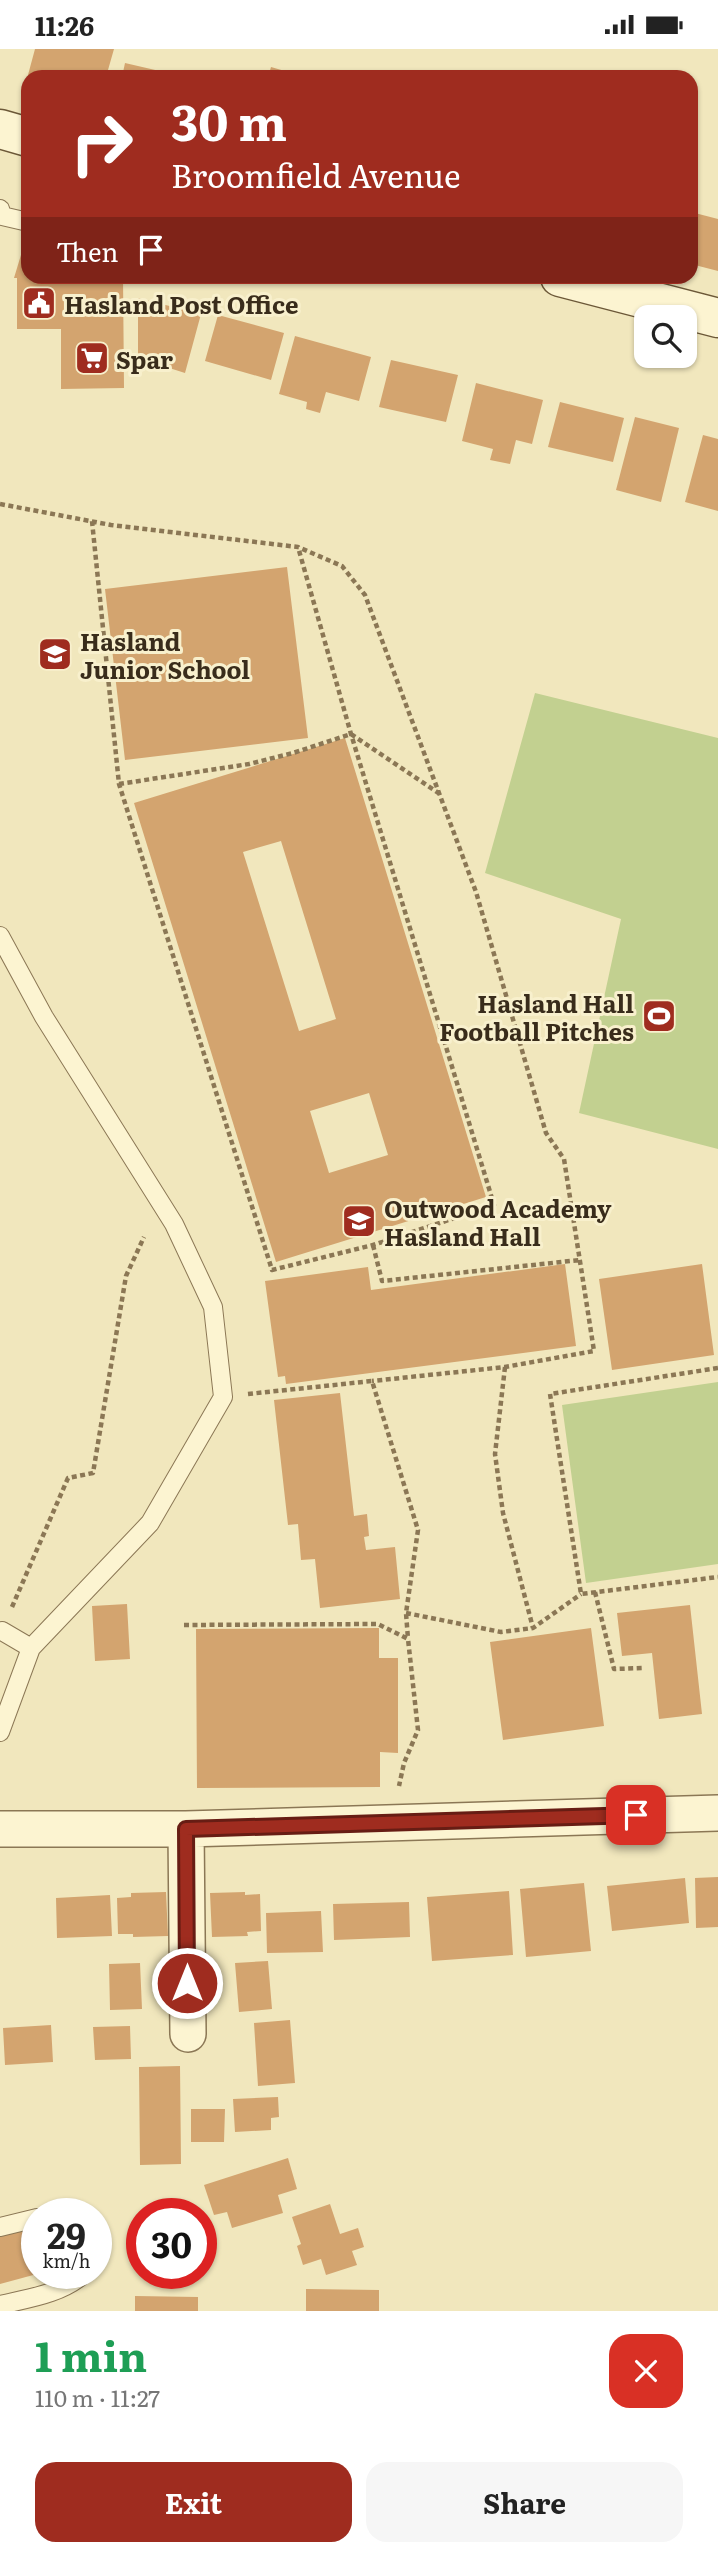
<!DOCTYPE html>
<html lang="en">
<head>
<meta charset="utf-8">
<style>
	body { margin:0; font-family:Literata,serif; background:#f6f6f6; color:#222; height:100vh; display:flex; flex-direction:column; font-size:26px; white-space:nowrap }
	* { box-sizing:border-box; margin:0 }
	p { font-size:23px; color:#767676 }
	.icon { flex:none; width:38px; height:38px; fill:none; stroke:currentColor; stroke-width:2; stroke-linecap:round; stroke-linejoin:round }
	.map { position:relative; height:2262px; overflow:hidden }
	.sheet { display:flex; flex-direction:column; background:#fff; flex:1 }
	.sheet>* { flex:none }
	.guide { position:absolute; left:21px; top:21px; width:677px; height:214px; border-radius:21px; box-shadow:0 2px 5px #0004; background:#9f2c1f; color:#fff; overflow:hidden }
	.controls { position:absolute; left:634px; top:256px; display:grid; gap:14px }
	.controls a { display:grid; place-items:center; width:63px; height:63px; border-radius:14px; background:#fff; box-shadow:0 2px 5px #0004; font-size:35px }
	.speed { position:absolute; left:21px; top:2149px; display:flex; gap:14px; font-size:35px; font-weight:700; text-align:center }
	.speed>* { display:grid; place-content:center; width:91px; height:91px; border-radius:50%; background:#fff; box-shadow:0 2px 5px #0004; line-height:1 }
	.speed small { font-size:18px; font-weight:400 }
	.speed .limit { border:10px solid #d22; background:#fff; color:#111 }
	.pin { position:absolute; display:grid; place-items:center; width:60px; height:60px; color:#fff; margin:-30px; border-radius:14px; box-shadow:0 4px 10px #0006 }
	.me { position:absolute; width:77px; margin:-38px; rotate:0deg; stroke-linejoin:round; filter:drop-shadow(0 0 5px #0008) }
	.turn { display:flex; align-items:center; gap:24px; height:147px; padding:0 35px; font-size:32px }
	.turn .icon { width:91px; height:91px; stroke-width:2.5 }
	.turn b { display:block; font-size:49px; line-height:60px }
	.then { display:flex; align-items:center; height:66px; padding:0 35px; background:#0003; gap:14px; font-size:26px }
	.round { display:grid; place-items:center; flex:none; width:74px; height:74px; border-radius:21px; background:#f6f6f6 }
	.summary { display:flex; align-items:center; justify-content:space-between; height:119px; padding:0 35px }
	h1 { font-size:42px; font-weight:700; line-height:52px; color:#1e9e55 }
	.primary-button { display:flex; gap:14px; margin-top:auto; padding:14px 35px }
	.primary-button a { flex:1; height:80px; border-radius:21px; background:#9f2c1f; color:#fff; font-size:28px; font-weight:700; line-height:80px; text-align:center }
	.primary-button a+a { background:#f6f6f6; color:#222 }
	.status { display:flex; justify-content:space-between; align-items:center; height:49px; padding:0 35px; background:#fff; direction:ltr }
	.status svg { height:19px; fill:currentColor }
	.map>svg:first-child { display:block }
	.green { fill:#c2d090 }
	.building { fill:#d3a46f; fill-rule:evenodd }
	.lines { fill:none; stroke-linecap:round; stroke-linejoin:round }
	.service-casing { stroke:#8b7755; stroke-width:20 }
	.minor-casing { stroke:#8b7755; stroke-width:38 }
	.secondary-casing { stroke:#6c5838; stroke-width:41 }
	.path { stroke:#8b7755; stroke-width:4.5; stroke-dasharray:5 3.5; stroke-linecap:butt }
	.service { stroke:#fcf4d1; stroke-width:18 }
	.minor { stroke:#fcf4d1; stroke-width:35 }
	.secondary { stroke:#fcf4d1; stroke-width:38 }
	.route-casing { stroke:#671d14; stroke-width:18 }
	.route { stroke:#9f2c1f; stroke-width:12 }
	.labels { text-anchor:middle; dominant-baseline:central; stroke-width:6; stroke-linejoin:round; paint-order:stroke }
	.poi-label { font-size:24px; font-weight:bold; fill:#392c1b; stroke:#f8f0cd; text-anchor:start }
</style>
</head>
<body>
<div class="status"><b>11:26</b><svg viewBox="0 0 49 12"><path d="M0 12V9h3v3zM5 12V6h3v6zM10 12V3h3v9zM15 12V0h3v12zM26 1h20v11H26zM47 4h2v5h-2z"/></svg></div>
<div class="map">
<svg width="718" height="2262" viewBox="0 0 718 2262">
	<rect width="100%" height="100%" fill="#f1e7bd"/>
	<path class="green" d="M 535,644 L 718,689 L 718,1100 L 579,1064 L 621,870 L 485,824 Z
		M 718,1333 L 718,1515 L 586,1534 L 562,1356 Z"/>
	<path class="building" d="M 35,0 L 114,0 L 106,28 L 28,28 L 28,38 L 25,37 Z
		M 125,14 L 181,27 L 181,28 L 122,28 Z
		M 271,18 L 302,27 L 302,28 L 268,28 Z
		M 691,163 L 718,170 L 718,222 L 691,215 Z
		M 27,186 L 28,228 L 123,228 L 124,339 L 61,340 L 61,280 L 17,280 L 17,229 L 14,229 Z
		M 138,249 L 201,265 L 185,324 L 138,309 Z
		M 218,266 L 284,284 L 271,331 L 205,312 Z
		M 295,287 L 371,308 L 359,352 L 326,343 L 320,364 L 306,360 L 307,353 L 279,345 Z
		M 391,311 L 458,326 L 446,373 L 379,358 Z
		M 476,334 L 543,351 L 532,395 L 516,391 L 510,415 L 490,411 L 493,400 L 462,392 Z
		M 560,353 L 624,369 L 613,413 L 548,398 Z
		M 635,368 L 679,379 L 661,453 L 616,441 Z
		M 703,386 L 718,390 L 718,462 L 685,453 Z
		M 287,518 L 308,689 L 125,711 L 105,540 Z
		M 345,689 L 486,1148 L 276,1213 L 134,754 ZM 281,792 L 336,970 L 299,982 L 243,803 ZM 369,1044 L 388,1106 L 329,1124 L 310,1062 Z
		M 565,1215 L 576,1297 L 286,1335 L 285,1327 L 278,1328 L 265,1232 L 368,1218 L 371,1241 Z
		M 702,1215 L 714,1306 L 612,1321 L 599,1230 Z
		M 340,1344 L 354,1467 L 367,1465 L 369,1487 L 364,1488 L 366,1501 L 395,1498 L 400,1550 L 320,1559 L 315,1510 L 301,1511 L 298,1475 L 288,1476 L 274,1351 Z
		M 127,1555 L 130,1610 L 95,1612 L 92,1557 Z
		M 690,1556 L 702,1665 L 659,1670 L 652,1604 L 622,1607 L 617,1564 Z
		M 379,1579 L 379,1609 L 398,1609 L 398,1704 L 380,1703 L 380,1738 L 197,1739 L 196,1580 Z
		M 591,1579 L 604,1677 L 503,1691 L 490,1593 Z
		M 718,1828 L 718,1878 L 696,1879 L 695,1829 Z
		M 685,1829 L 689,1874 L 612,1882 L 607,1837 Z
		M 584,1834 L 591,1902 L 526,1908 L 520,1840 Z
		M 509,1842 L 513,1906 L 432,1912 L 427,1848 Z
		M 166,1843 L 168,1887 L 133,1888 L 133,1885 L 118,1885 L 117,1849 L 131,1848 L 131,1844 Z
		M 245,1843 L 245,1846 L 260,1845 L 261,1882 L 247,1883 L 248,1887 L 212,1888 L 210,1844 Z
		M 110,1846 L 112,1887 L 57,1889 L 56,1849 Z
		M 409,1853 L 410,1888 L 334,1891 L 333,1855 Z
		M 321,1862 L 323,1903 L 267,1904 L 266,1864 Z
		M 268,1912 L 272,1960 L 239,1963 L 235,1914 Z
		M 140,1914 L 142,1960 L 110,1961 L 109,1915 Z
		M 290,1971 L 295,2034 L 258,2037 L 254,1974 Z
		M 51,1976 L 53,2013 L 5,2016 L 3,1979 Z
		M 130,1977 L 131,2010 L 95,2011 L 93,1978 Z
		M 180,2017 L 181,2115 L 140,2116 L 139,2018 Z
		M 278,2048 L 279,2068 L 271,2069 L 271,2081 L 235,2083 L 233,2050 Z
		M 191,2060 L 225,2060 L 224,2093 L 191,2093 Z
		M 288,2109 L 297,2140 L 278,2146 L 283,2164 L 232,2179 L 227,2163 L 214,2166 L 204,2136 Z
		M 330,2155 L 340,2185 L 358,2179 L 364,2198 L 352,2202 L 357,2216 L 326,2226 L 321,2210 L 303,2216 L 297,2197 L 301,2195 L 292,2168 Z
		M 37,2173 L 37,2225 L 0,2235 L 0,2183 Z
		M 306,2240 L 379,2241 L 379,2262 L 306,2262 Z
		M 135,2247 L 198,2248 L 198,2262 L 135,2262 Z"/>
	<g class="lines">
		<g class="service-casing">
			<path id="service" d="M 0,160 L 2,167 L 28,173
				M 0,887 L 44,968 L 174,1175 L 213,1258 L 223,1348 L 150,1474 L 31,1599
				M 0,1683 L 31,1599 L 2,1582
				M 0,2178 L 37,2169
				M 0,2256 C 30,2249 61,2245 85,2224"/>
		</g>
		<g class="minor-casing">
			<path id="minor" d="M 0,1780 L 186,1780 L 718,1764
				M 186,1780 L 188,1985"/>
		</g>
		<g class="secondary-casing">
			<path id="secondary" d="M 0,80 L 28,88
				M 560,228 L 718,269"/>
		</g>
		<path class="path" d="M 0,455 L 111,476 L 298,498 L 342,517 L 365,546 L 476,843 L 546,1084 L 564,1110 L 594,1302 L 505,1318 L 372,1332
			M 92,472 L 119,735 L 272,1221 L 373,1196 L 494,1156 L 351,685 L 298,498
			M 119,735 L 249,715 L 293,704 L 351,685 L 440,745
			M 373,1196 L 382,1232 L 580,1211
			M 505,1318 L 495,1405 L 503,1464 L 533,1579
			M 718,1319 L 550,1345 L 581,1545 L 718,1528
			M 248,1345 L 372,1332 L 418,1481 L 406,1564 L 408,1590
			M 595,1543 L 614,1620 L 643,1619
			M 12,1558 L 68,1429 L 93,1424 L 126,1227 L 144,1188
			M 406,1564 L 501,1583 L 533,1579 L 581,1545
			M 184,1576 L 378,1575 L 408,1590 L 418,1681 L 404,1714 L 399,1737"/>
		<use href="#service" class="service"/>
		<use href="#minor" class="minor"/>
		<use href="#secondary" class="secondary"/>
	</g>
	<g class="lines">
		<g class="route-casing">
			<path id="route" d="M 187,1934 L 186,1780 L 636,1766"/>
		</g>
		<use href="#route" class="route"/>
	</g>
	<defs>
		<g id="civic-square" transform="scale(1.75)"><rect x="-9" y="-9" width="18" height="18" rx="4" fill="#9f2c1f" stroke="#f8f0cd"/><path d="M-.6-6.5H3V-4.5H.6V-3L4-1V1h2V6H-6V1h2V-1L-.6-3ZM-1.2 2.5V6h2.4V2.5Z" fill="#fff"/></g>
		<g id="supermarket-square" transform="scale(1.75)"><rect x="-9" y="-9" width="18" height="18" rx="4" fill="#9f2c1f" stroke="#f8f0cd"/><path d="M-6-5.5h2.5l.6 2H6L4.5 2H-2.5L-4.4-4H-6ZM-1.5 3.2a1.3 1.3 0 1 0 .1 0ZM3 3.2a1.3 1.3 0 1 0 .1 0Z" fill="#fff"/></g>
		<g id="school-square" transform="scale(1.75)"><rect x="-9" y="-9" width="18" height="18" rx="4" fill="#9f2c1f" stroke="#f8f0cd"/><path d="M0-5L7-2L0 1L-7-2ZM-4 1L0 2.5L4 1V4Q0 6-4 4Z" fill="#fff"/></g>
		<g id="stadium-square" transform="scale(1.75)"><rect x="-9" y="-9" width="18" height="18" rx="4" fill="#9f2c1f" stroke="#f8f0cd"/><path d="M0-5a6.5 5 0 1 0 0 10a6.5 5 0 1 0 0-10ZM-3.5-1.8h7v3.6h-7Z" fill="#fff"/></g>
	</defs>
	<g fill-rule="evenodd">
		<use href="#civic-square" x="39" y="254"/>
		<use href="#supermarket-square" x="92" y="309"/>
		<use href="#school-square" x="55" y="605"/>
		<use href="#stadium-square" x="659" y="967"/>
		<use href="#school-square" x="359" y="1172"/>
	</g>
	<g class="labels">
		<g class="poi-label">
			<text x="64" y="254">Hasland Post Office</text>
			<text x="116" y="309">Spar</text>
			<text x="80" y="591">Hasland<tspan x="80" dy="28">Junior School</tspan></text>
			<text x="634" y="953" text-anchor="end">Hasland Hall<tspan x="634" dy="28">Football Pitches</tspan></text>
			<text x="384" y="1158">Outwood Academy<tspan x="384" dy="28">Hasland Hall</tspan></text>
		</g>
	</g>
</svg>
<div class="controls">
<a><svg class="icon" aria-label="search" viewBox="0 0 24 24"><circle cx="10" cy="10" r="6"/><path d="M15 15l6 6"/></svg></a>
</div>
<div class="speed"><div>29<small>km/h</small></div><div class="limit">30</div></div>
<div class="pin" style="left:636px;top:1766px;background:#d93025"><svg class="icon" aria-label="arrive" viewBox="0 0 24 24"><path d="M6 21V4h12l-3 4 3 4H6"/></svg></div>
<svg class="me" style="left:187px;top:1934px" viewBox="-20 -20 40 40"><circle r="17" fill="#9f2c1f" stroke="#fff" stroke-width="3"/><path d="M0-11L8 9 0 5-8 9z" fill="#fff"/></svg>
<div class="guide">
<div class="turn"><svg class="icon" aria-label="right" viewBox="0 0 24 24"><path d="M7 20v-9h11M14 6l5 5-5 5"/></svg><div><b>30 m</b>Broomfield Avenue</div></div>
<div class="then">Then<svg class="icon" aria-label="arrive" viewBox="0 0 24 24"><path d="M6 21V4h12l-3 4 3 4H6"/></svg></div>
</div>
</div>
<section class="sheet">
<div class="summary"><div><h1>1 min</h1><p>110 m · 11:27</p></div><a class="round" style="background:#d93025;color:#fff"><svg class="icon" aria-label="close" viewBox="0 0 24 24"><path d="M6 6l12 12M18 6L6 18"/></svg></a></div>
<div class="primary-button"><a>Exit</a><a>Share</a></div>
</section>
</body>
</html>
